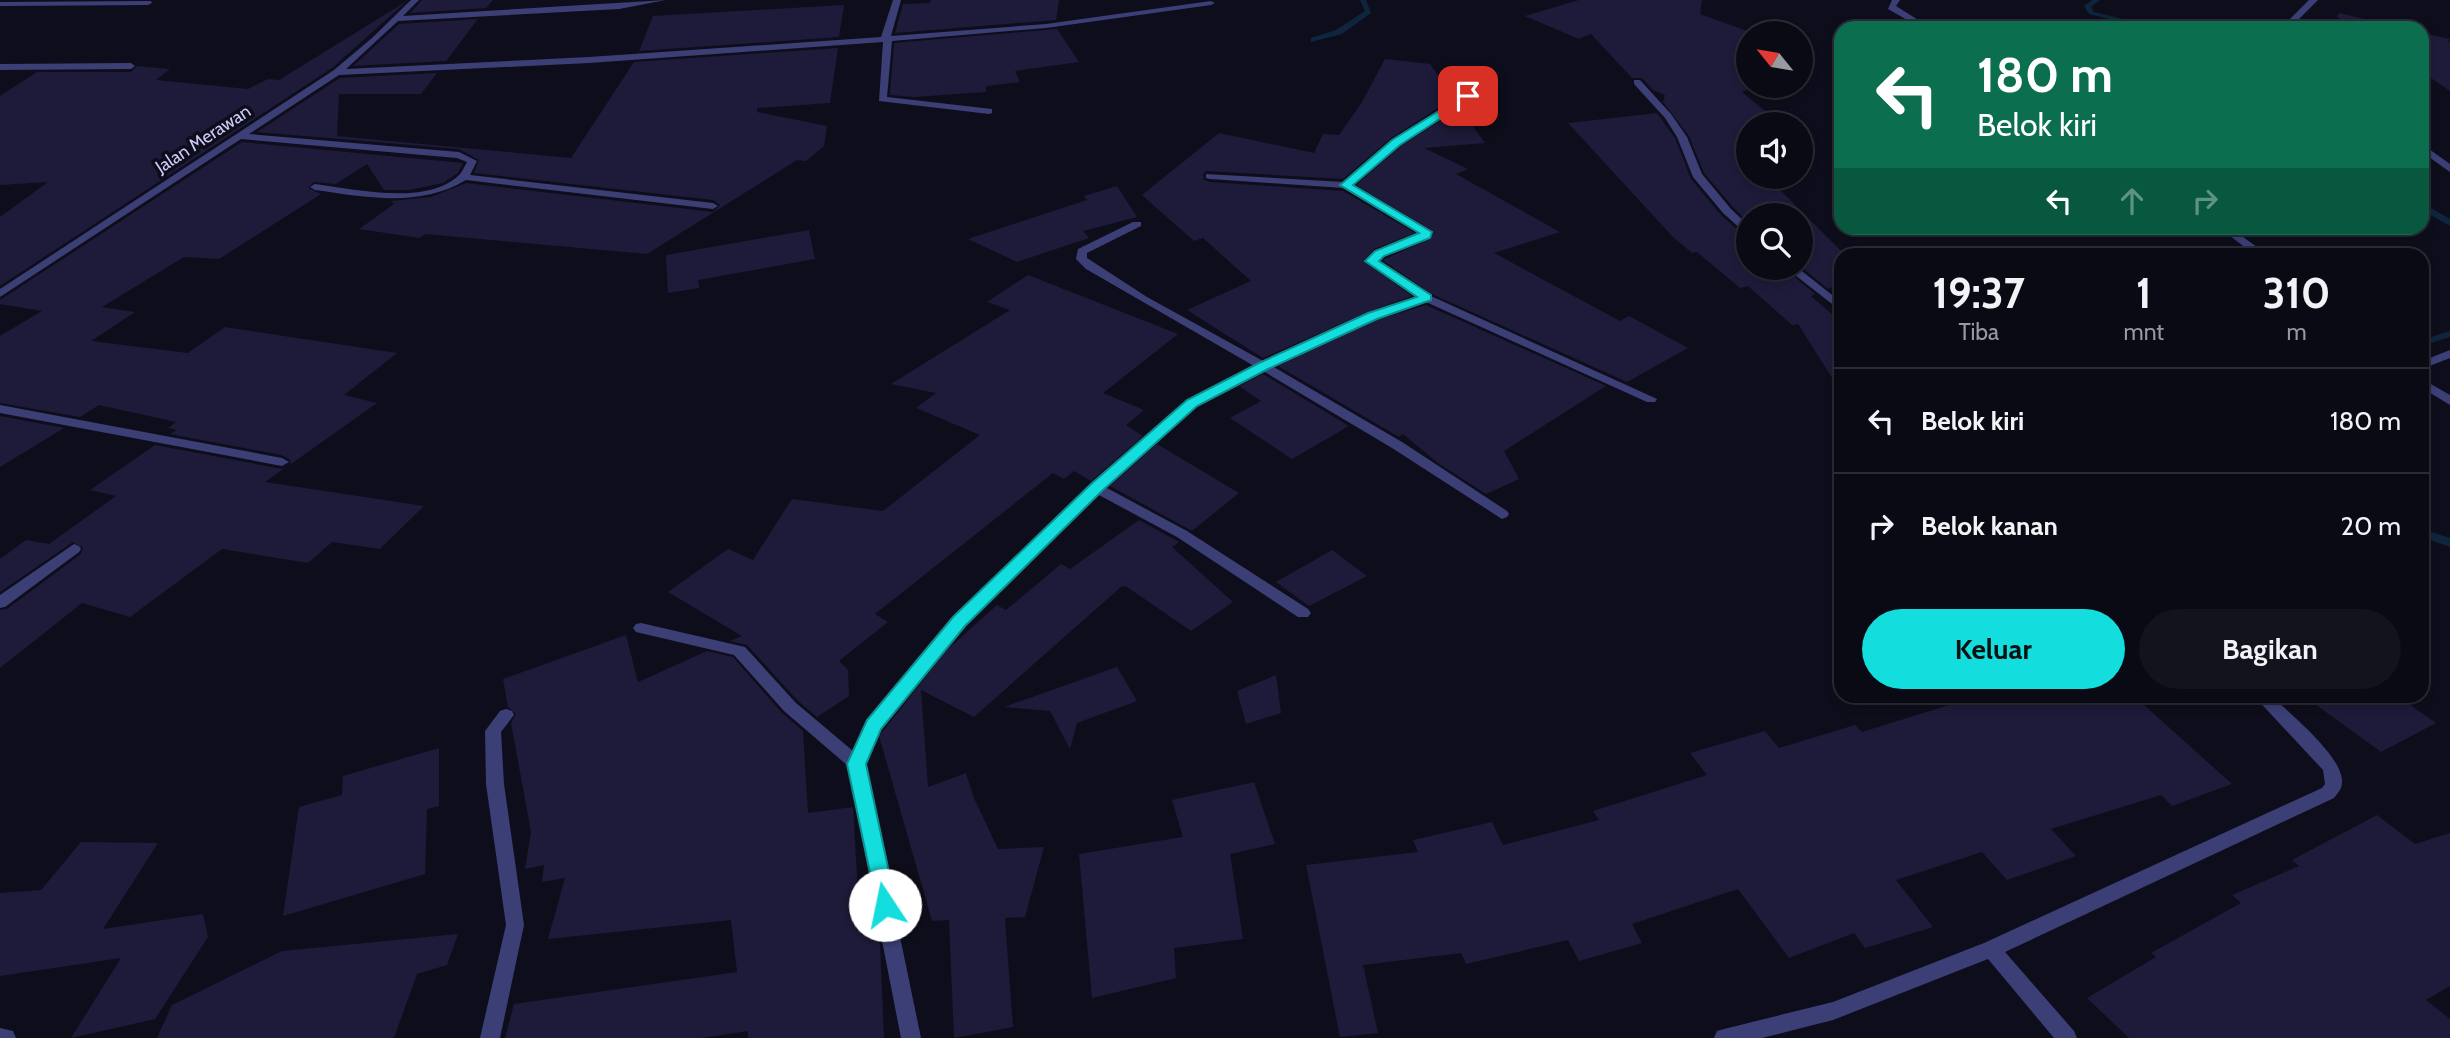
<!DOCTYPE html>
<html lang="id">
<head>
<meta charset="utf-8">
<style>
	body { margin:0; font-family:Cabin,sans-serif; background:#13131d; color:#f1f3f6; height:100vh; display:flex; flex-direction:column; font-size:26px; white-space:nowrap }
	* { box-sizing:border-box; margin:0 }
	p { font-size:23px; color:#999aa0 }
	.icon { flex:none; width:38px; height:38px; fill:none; stroke:currentColor; stroke-width:2; stroke-linecap:round; stroke-linejoin:round }
	.map { position:relative; flex:1; overflow:hidden }
	.sheet { position:absolute; left:1834px; top:248px; width:595px; height:455px; display:flex; flex-direction:column; background:#0a0a14; border-radius:21px; box-shadow:0 4px 10px #0003,0 0 0 2px #2a2b34 }
	.sheet>* { flex:none }
	.banner { position:absolute; left:1834px; top:21px; width:595px; height:214px; border-radius:21px; box-shadow:0 4px 10px #0003,0 0 0 2px #2a2b34; background:#0b6e4f; color:#fff; overflow:hidden }
	.needle { width:46px; rotate:300deg }
	.controls { position:absolute; left:1736px; top:21px; display:grid; gap:14px }
	.controls a { display:grid; place-items:center; width:77px; height:77px; border-radius:50%; background:#0a0a14; box-shadow:0 4px 10px #0003,0 0 0 2px #2a2b34; font-size:35px }
	.pin { position:absolute; display:grid; place-items:center; width:60px; height:60px; color:#fff; margin:-30px; border-radius:14px; box-shadow:0 4px 10px #0006 }
	.me { position:absolute; width:77px; margin:-38px; rotate:349deg; stroke-linejoin:round; filter:drop-shadow(0 0 5px #0008) }
	.turn { display:flex; align-items:center; gap:24px; height:147px; padding:0 28px; font-size:32px }
	.turn .icon { width:91px; height:91px; stroke-width:2.5 }
	.turn b { display:block; font-size:49px; line-height:60px }
	.lanes { display:flex; align-items:center; height:66px; padding:0 28px; background:#0003; justify-content:center; gap:35px; direction:ltr }
	.lanes .off { opacity:.35 }
	.eta { display:flex; justify-content:space-evenly; align-items:center; height:119px; text-align:center }
	.eta b { font-size:42px; font-weight:700; line-height:49px }
	.cta { display:flex; gap:14px; margin-top:auto; padding:14px 28px }
	.cta a { flex:1; height:80px; border-radius:42px; background:#14dddd; color:#111; font-size:28px; font-weight:700; line-height:80px; text-align:center }
	.cta a+a { background:#13131d; color:#f1f3f6 }
	ul { padding:0; list-style:none }
	li { display:flex; align-items:center; gap:21px; height:105px; padding:0 28px; border-top:2px solid #2a2b34 }
	li div { flex:1 }
	li b { display:block; font-size:26px }
	li em { font-style:normal }
	.map>svg:first-child { display:block }
	.lines { fill:none; stroke-linecap:round; stroke-linejoin:round }
	.stream { fill:#0f253d; fill-rule:evenodd }
	.building { fill:#1e1b3a }
	.street { fill:#3c3f76; fill-rule:evenodd }
	.route { fill:#14dddd; stroke:#0d9090; stroke-width:2 }
	.labels { text-anchor:middle; dominant-baseline:central; stroke-width:7; stroke-linejoin:round; paint-order:stroke }
	.far-street-label { font-size:18px; fill:#cdccfa; stroke:#0e0d1b }
</style>
</head>
<body>
<div class="map">
<svg width="2450" height="1038" viewBox="0 0 2450 1038">
	<rect width="100%" height="100%" fill="#0e0d1b"/>
	<g class="lines">
		<path class="stream" d="M 1360,0 L 1366,0 L 1371,13 L 1342,34 L 1311,42 L 1311,38 L 1336,30 L 1365,11 Z
			M 2092,0 L 2100,0 L 2091,7 L 2094,12 L 2160,28 L 2147,28 L 2089,14 L 2084,6 Z
			M 2422,203 L 2450,219 L 2450,226 L 2422,210 Z
			M 2450,331 L 2450,337 L 2422,346 L 2422,340 Z
			M 2422,529 L 2450,538 L 2450,547 L 2422,537 Z"/>
	</g>
	<path class="building" d="M 422,0 L 493,0 L 486,8 L 410,13 Z
		M 931,0 L 1059,0 L 1056,20 L 895,33 L 903,4 L 930,3 Z
		M 1579,0 L 1702,0 L 1700,14 L 1753,33 L 1748,33 L 1748,86 L 1757,86 L 1742,92 L 1781,124 L 1748,124 L 1748,148 L 1739,149 L 1748,159 L 1748,177 L 1767,177 L 1841,251 L 1841,283 L 1828,289 L 1801,267 L 1801,215 L 1748,215 L 1748,222 L 1733,207 L 1704,173 L 1689,136 L 1663,102 L 1665,95 L 1653,90 L 1642,78 L 1632,78 L 1591,34 L 1579,39 L 1525,16 Z
		M 407,1 L 332,68 L 0,286 L 0,217 L 48,182 L 0,185 L 0,96 L 37,72 L 131,72 L 137,66 L 170,69 L 156,80 L 248,89 L 268,79 L 279,80 Z
		M 844,5 L 839,37 L 639,51 L 653,16 Z
		M 2339,13 L 2403,28 L 2354,28 L 2337,17 Z
		M 478,19 L 446,61 L 353,66 L 399,24 Z
		M 1057,29 L 1079,62 L 1015,71 L 1020,82 L 986,86 L 986,92 L 914,97 L 890,95 L 894,43 Z
		M 2422,33 L 2450,39 L 2448,42 L 2450,42 L 2450,91 L 2422,72 Z
		M 838,48 L 830,103 L 757,108 L 757,112 L 827,126 L 824,146 L 806,161 L 797,160 L 647,254 L 425,234 L 420,238 L 359,229 L 394,204 L 391,201 L 431,197 L 466,183 L 713,212 L 720,205 L 713,200 L 474,173 L 479,160 L 459,149 L 257,132 L 340,78 L 437,73 L 421,94 L 339,94 L 337,136 L 571,158 L 634,62 Z
		M 1385,59 L 1430,64 L 1454,98 L 1391,138 L 1343,179 L 1206,171 L 1203,174 L 1204,180 L 1210,182 L 1343,191 L 1415,233 L 1374,249 L 1363,261 L 1412,296 L 1367,312 L 1263,358 L 1187,310 L 1251,281 L 1203,238 L 1194,241 L 1142,195 L 1219,133 L 1314,153 L 1323,134 L 1339,135 L 1362,102 Z
		M 1459,109 L 1457,112 L 1463,112 L 1485,143 L 1424,148 L 1468,169 L 1456,174 L 1560,232 L 1494,253 L 1620,321 L 1629,316 L 1688,348 L 1627,382 L 1432,294 L 1382,260 L 1431,239 L 1433,231 L 1356,185 L 1401,146 Z
		M 1657,113 L 1675,138 L 1691,179 L 1721,215 L 1742,234 L 1748,235 L 1748,268 L 1784,268 L 1815,294 L 1811,296 L 1841,322 L 1841,392 L 1798,324 L 1792,325 L 1748,286 L 1740,288 L 1697,252 L 1692,253 L 1672,236 L 1568,123 Z
		M 242,142 L 463,163 L 458,173 L 443,183 L 409,190 L 384,190 L 367,164 L 336,184 L 314,182 L 308,188 L 321,194 L 219,259 L 184,257 L 102,307 L 135,312 L 91,341 L 188,353 L 225,327 L 397,353 L 344,395 L 377,403 L 291,464 L 290,460 L 282,455 L 170,434 L 177,430 L 168,428 L 176,422 L 99,405 L 80,417 L 0,403 L 0,336 L 42,311 L 0,304 L 0,300 Z
		M 1117,186 L 1137,217 L 1083,231 L 1089,238 L 1017,262 L 968,239 L 1087,200 L 1084,196 Z
		M 809,230 L 815,259 L 698,280 L 699,288 L 668,293 L 666,255 Z
		M 1028,275 L 1178,334 L 1103,393 L 1144,410 L 1126,425 L 1143,436 L 1091,481 L 1074,471 L 1064,479 L 1053,473 L 875,614 L 888,622 L 839,661 L 848,670 L 849,696 L 817,717 L 798,701 L 747,645 L 730,641 L 742,636 L 668,592 L 728,549 L 753,560 L 792,499 L 883,511 L 980,435 L 916,408 L 936,393 L 891,384 L 1010,310 L 987,302 Z
		M 1426,305 L 1606,386 L 1504,451 L 1519,479 L 1486,494 L 1438,463 L 1403,434 L 1399,437 L 1278,366 L 1377,320 Z
		M 1263,374 L 1349,426 L 1292,459 L 1230,418 L 1261,401 L 1239,386 Z
		M 0,416 L 64,428 L 0,467 Z
		M 1157,444 L 1239,493 L 1192,531 L 1110,486 Z
		M 155,445 L 282,469 L 289,465 L 265,482 L 424,506 L 380,549 L 332,542 L 308,563 L 222,549 L 130,617 L 82,603 L 0,668 L 0,610 L 7,609 L 81,554 L 83,548 L 73,542 L 0,592 L 0,559 L 26,540 L 49,544 L 116,496 L 90,490 Z
		M 1139,520 L 1179,542 L 1172,547 L 1233,602 L 1191,631 L 1127,587 L 1122,586 L 974,717 L 921,690 L 928,787 L 966,773 L 974,798 L 998,849 L 1044,847 L 1025,917 L 1005,918 L 1013,1027 L 954,1038 L 949,920 L 932,921 L 879,736 L 947,650 L 997,605 L 1006,610 L 1061,564 L 1070,569 Z
		M 1332,550 L 1367,576 L 1309,606 L 1276,582 Z
		M 626,635 L 638,682 L 707,651 L 733,657 L 782,713 L 803,731 L 808,813 L 853,807 L 860,928 L 877,926 L 880,945 L 884,1038 L 748,1038 L 748,1031 L 702,1038 L 505,1038 L 514,1004 L 737,972 L 731,920 L 548,939 L 565,878 L 542,882 L 544,865 L 525,869 L 531,832 L 511,723 L 516,714 L 508,707 L 503,679 Z
		M 1117,667 L 1137,701 L 1077,723 L 1070,749 L 1050,711 L 1004,707 Z
		M 1276,675 L 1281,713 L 1246,724 L 1237,691 Z
		M 1978,696 L 2134,696 L 2232,784 L 2172,806 L 2161,795 L 2051,829 L 2076,856 L 2007,880 L 1982,852 L 1896,880 L 1933,927 L 1865,948 L 1854,933 L 1789,958 L 1738,889 L 1632,924 L 1642,943 L 1579,961 L 1568,940 L 1466,964 L 1461,953 L 1363,965 L 1378,1033 L 1340,1037 L 1306,865 L 1418,852 L 1413,840 L 1492,822 L 1503,845 L 1599,820 L 1593,811 L 1707,775 L 1690,753 L 1765,731 L 1779,748 L 1855,725 L 1862,732 Z
		M 2304,696 L 2397,696 L 2436,723 L 2381,752 Z
		M 439,748 L 439,806 L 427,809 L 425,874 L 283,916 L 299,807 L 342,795 L 343,776 Z
		M 1254,782 L 1275,844 L 1230,854 L 1243,939 L 1174,948 L 1176,978 L 1092,998 L 1079,854 L 1183,837 L 1172,800 Z
		M 2377,815 L 2415,844 L 2450,833 L 2450,986 L 2426,1000 L 2450,1019 L 2450,1038 L 2129,1038 L 2087,998 L 2156,957 L 2151,953 L 2241,903 L 2232,895 L 2299,866 L 2292,860 Z
		M 81,842 L 158,843 L 103,929 L 203,914 L 208,937 L 155,1019 L 71,1038 L 121,958 L 0,976 L 0,893 L 41,890 Z
		M 458,934 L 447,965 L 417,974 L 394,1038 L 157,1038 L 172,1005 L 282,951 Z"/>
	<g class="lines">
		<path class="street" d="M 411,0 L 419,0 L 403,16 L 666,0 L 619,9 L 398,21 L 346,69 L 589,57 L 881,37 L 893,0 L 901,0 L 891,36 L 1046,24 L 1211,1 L 1215,3 L 1211,5 L 1046,28 L 892,41 L 887,97 L 992,109 L 992,113 L 989,114 L 879,101 L 883,42 L 589,63 L 339,75 L 249,134 L 459,152 L 477,161 L 470,175 L 713,203 L 718,206 L 713,209 L 466,180 C 419,208 366,197 315,190 L 310,187 L 315,184 C 355,189 425,206 458,176 C 462,173 464,167 467,162 L 457,158 L 241,139 L 0,297 L 0,289 L 334,70 L 372,38 Z
			M 1892,0 L 1900,0 L 1896,6 L 1931,28 L 1921,28 L 1888,9 Z
			M 2309,0 L 2318,0 L 2290,28 L 2281,28 Z
			M 151,1 L 152,3 L 148,5 L 0,6 L 0,2 Z
			M 0,64 L 131,63 L 135,66 L 131,69 L 0,70 Z
			M 1634,80 L 1640,80 L 1671,114 L 1687,137 L 1702,174 L 1731,209 L 1748,225 L 1748,233 L 1744,232 L 1723,213 L 1693,177 L 1677,137 L 1665,118 L 1634,84 Z
			M 1465,94 L 1473,96 L 1399,144 L 1352,185 L 1431,232 L 1430,237 L 1383,255 L 1378,261 L 1431,296 L 1657,399 L 1655,402 L 1647,402 L 1426,302 L 1376,318 L 1272,366 L 1402,442 L 1507,511 L 1509,514 L 1507,517 L 1502,519 L 1392,448 L 1263,371 L 1196,406 L 1105,487 L 1187,531 L 1308,609 L 1311,613 L 1308,617 L 1298,617 L 1177,537 L 1097,494 L 964,625 L 880,728 L 864,763 L 921,1038 L 901,1038 L 848,766 L 784,711 L 734,655 L 636,632 L 633,628 L 636,624 L 641,623 L 745,647 L 796,703 L 853,751 L 867,721 L 954,617 L 1091,485 L 1188,400 L 1254,366 L 1086,269 L 1076,259 L 1078,249 L 1133,222 L 1141,222 L 1141,226 L 1087,253 L 1087,258 L 1147,297 L 1263,361 L 1368,314 L 1418,297 L 1366,261 L 1375,251 L 1421,233 L 1344,188 L 1210,179 L 1206,178 L 1206,174 L 1344,182 L 1393,140 Z
			M 2422,144 L 2450,164 L 2450,172 L 2422,152 Z
			M 2220,228 L 2231,228 L 2269,256 L 2256,256 Z
			M 1786,268 L 1798,268 L 1841,302 L 1841,311 Z
			M 2450,350 L 2450,358 L 2422,369 L 2422,361 Z
			M 2422,379 L 2450,395 L 2450,405 L 2422,388 Z
			M 0,405 L 282,458 L 289,462 L 282,466 L 0,413 Z
			M 74,544 L 79,546 L 81,549 L 79,552 L 5,607 L 0,608 L 0,595 Z
			M 2254,696 L 2272,696 C 2291,715 2344,757 2342,783 C 2342,789 2337,794 2334,798 L 2005,952 L 2074,1031 L 2077,1038 L 2054,1038 L 1988,959 L 1833,1020 L 1762,1038 L 1714,1038 L 1717,1031 L 1724,1029 L 1833,1002 L 1984,943 L 2322,788 L 2325,784 L 2323,770 Z
			M 506,709 L 512,711 L 514,715 L 501,732 L 504,784 L 524,925 L 500,1038 L 480,1038 L 506,925 L 486,784 L 485,731 L 500,711 Z
			M 0,1028 L 13,1031 L 16,1038 L 0,1038 Z"/>
	</g>
	<path class="route" d="M 1468,93 L 1473,96 L 1472,98 L 1400,145 L 1353,185 L 1432,232 L 1430,238 L 1384,256 L 1379,261 L 1431,295 L 1431,300 L 1377,319 L 1268,369 L 1197,406 L 1102,491 L 965,626 L 881,729 L 866,764 L 896,905 L 893,911 L 885,914 L 878,911 L 847,764 L 867,720 L 953,617 L 1091,484 L 1187,400 L 1259,363 L 1368,313 L 1417,297 L 1365,261 L 1375,251 L 1419,233 L 1340,185 L 1392,140 Z"/>
	<g class="labels">
		<g class="far-street-label">
			<text transform="translate(203 139) rotate(-33)">Jalan Merawan</text>
		</g>
	</g>
</svg>
<div class="controls">
<a><svg class="needle" viewBox="-14 -14 28 28"><path d="M0-13l5 13h-10z" fill="#e53935"/><path d="M0 13l5-13h-10z" fill="#999aa0"/></svg></a>
<a><svg class="icon" aria-label="sound" viewBox="0 0 24 24"><path d="M4 9h4l5-4v14l-5-4H4zM17 9q2 3 0 6"/></svg></a>
<a><svg class="icon" aria-label="search" viewBox="0 0 24 24"><circle cx="10" cy="10" r="6"/><path d="M15 15l6 6"/></svg></a>
</div>
<div class="pin" style="left:1468px;top:96px;background:#d93025"><svg class="icon" aria-label="arrive" viewBox="0 0 24 24"><path d="M6 21V4h12l-3 4 3 4H6"/></svg></div>
<svg class="me" style="left:885px;top:905px" viewBox="-20 -20 40 40"><circle r="19" fill="#fff"/><path d="M0-13L10 11 0 6-10 11z" fill="#14dddd"/></svg>
<div class="banner">
<div class="turn"><svg class="icon" aria-label="left" viewBox="0 0 24 24"><path d="M17 20v-9H6M10 6l-5 5 5 5"/></svg><div><b>180 m</b>Belok kiri</div></div>
<div class="lanes"><svg class="icon" aria-label="left" viewBox="0 0 24 24"><path d="M17 20v-9H6M10 6l-5 5 5 5"/></svg><svg class="icon off" aria-label="ahead" viewBox="0 0 24 24"><path d="M12 20V5M6 11l6-6 6 6"/></svg><svg class="icon off" aria-label="right" viewBox="0 0 24 24"><path d="M7 20v-9h11M14 6l5 5-5 5"/></svg></div>
</div>
<section class="sheet">
<div class="eta">
<div><b>19:37</b><p>Tiba</p></div>
<div><b>1</b><p>mnt</p></div>
<div><b>310</b><p>m</p></div>
</div>
<ul>
<li><svg class="icon" aria-label="left" viewBox="0 0 24 24"><path d="M17 20v-9H6M10 6l-5 5 5 5"/></svg><div><b>Belok kiri</b></div><em>180 m</em></li>
<li><svg class="icon" aria-label="right" viewBox="0 0 24 24"><path d="M7 20v-9h11M14 6l5 5-5 5"/></svg><div><b>Belok kanan</b></div><em>20 m</em></li>
</ul>
<div class="cta"><a>Keluar</a><a>Bagikan</a></div>
</section>
</div>
</body>
</html>
